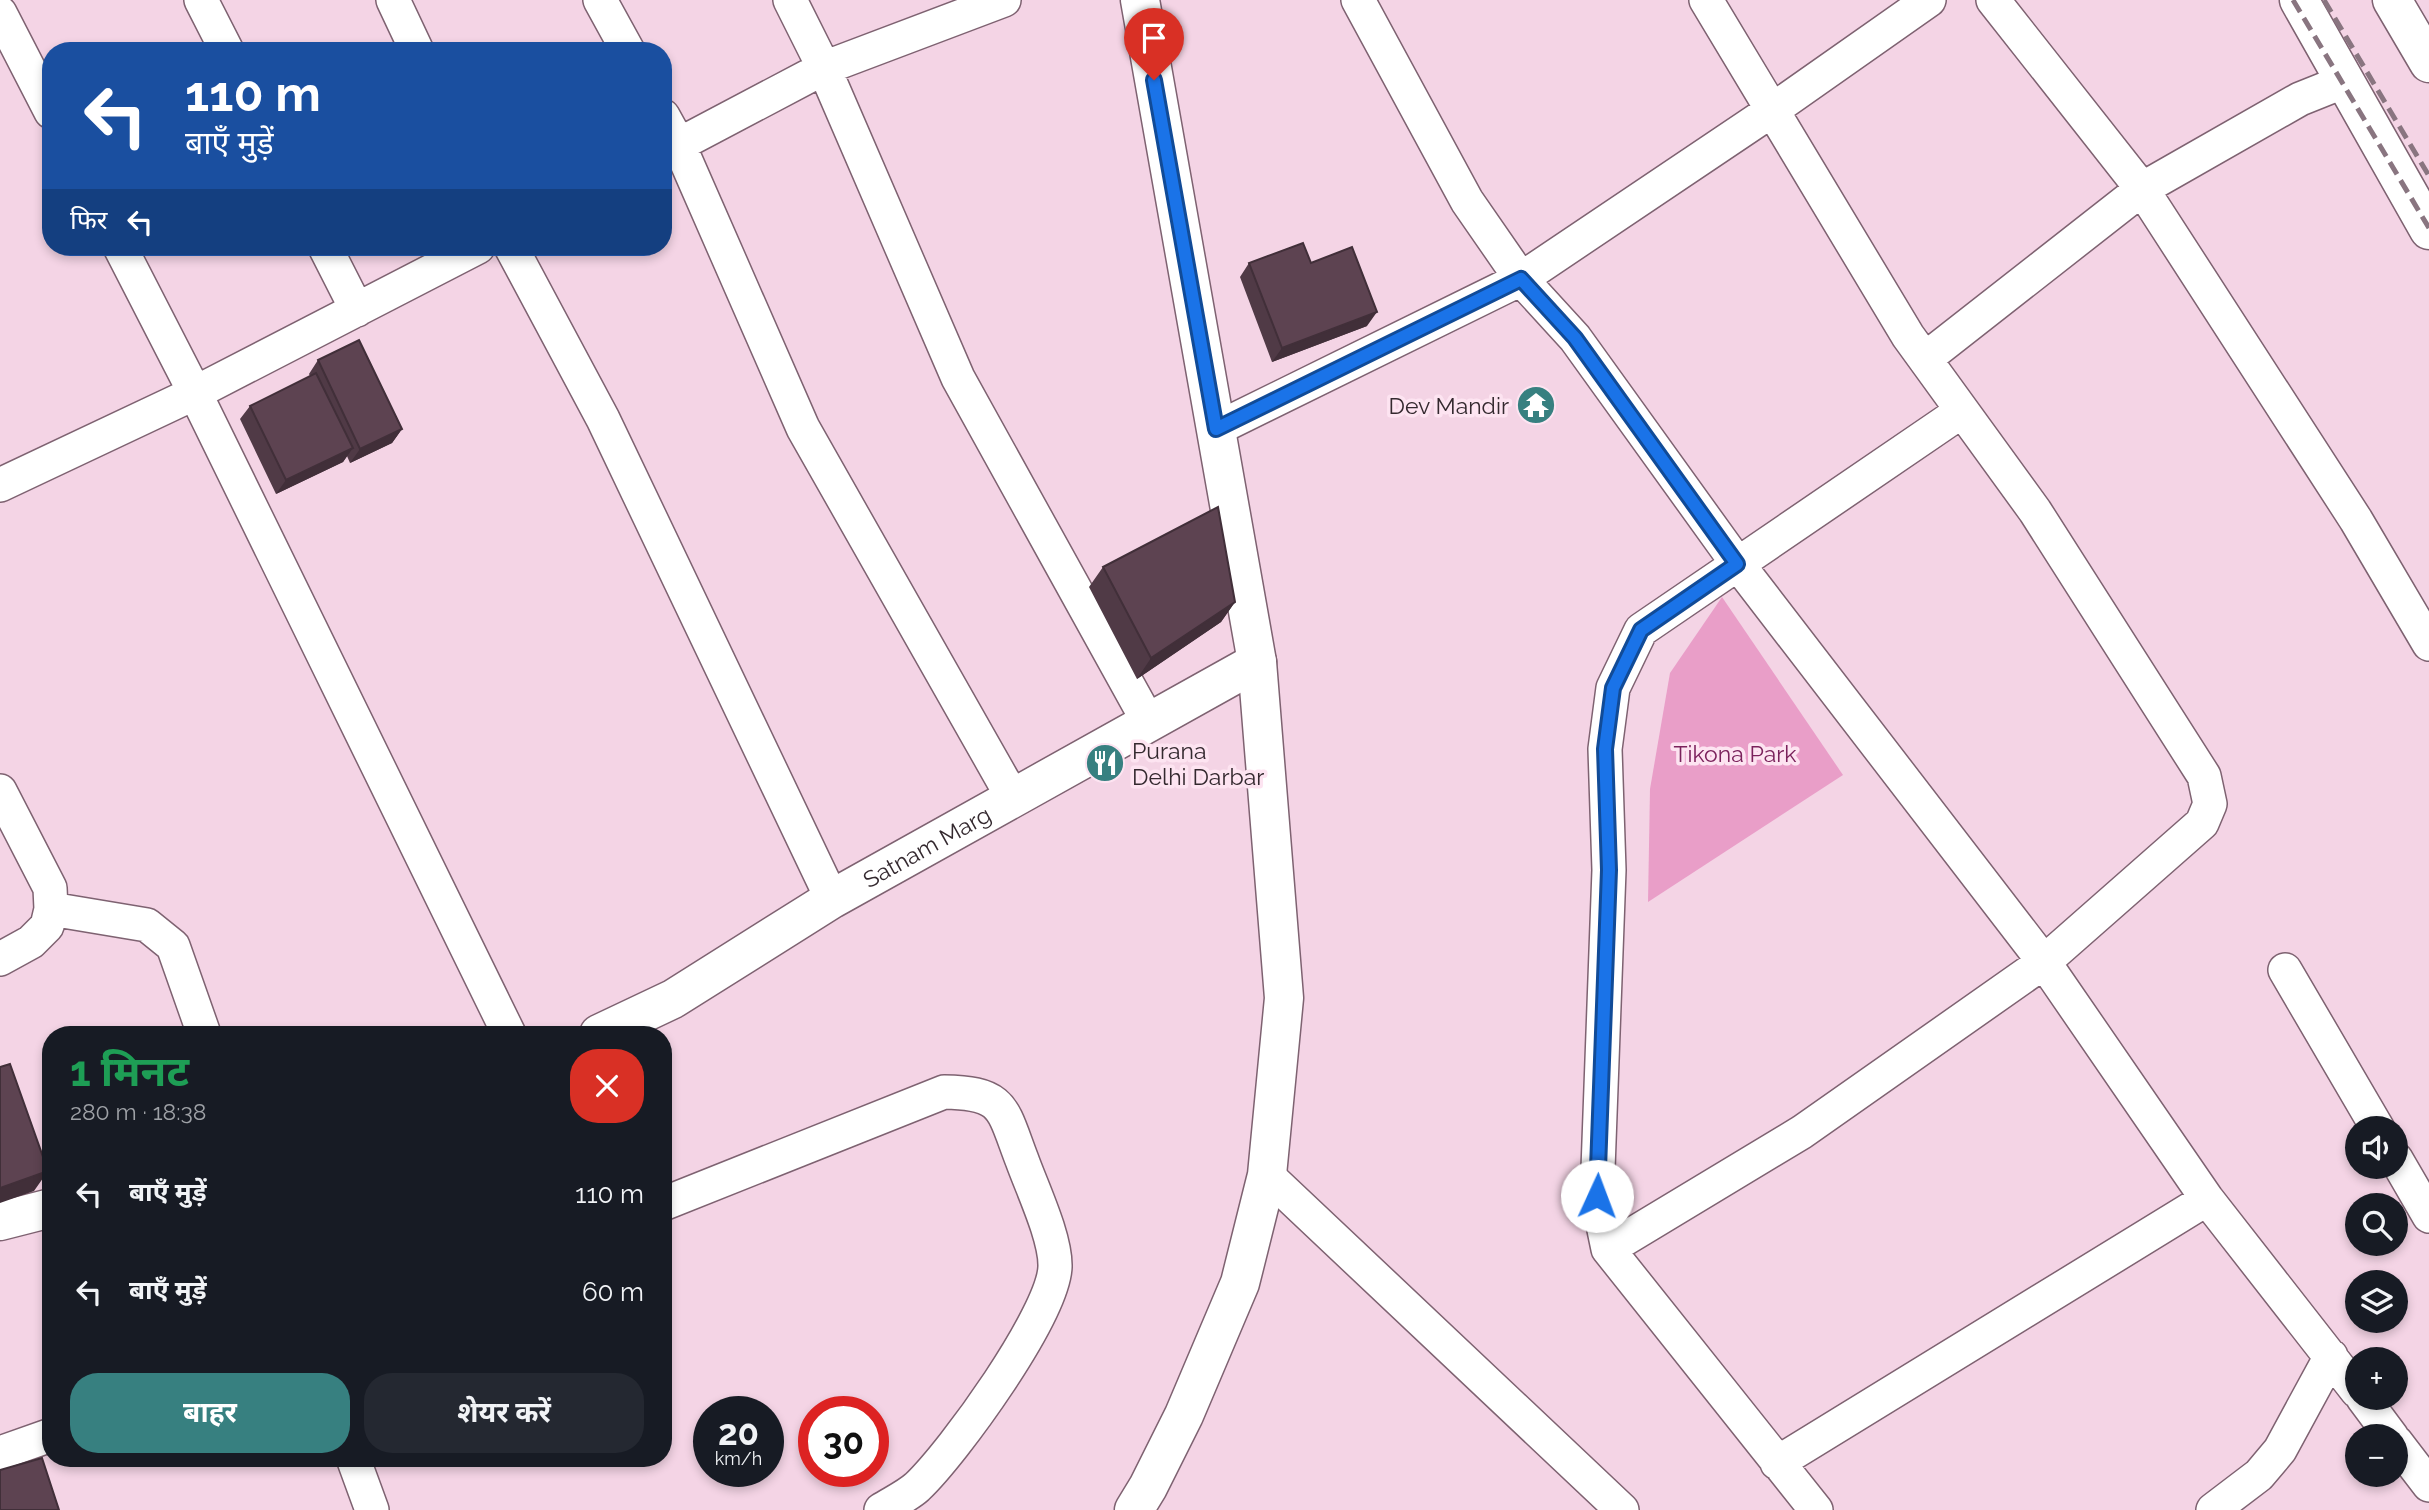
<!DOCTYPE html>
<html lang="hi">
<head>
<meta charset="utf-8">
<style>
	body { margin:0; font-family:Raleway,"Noto Sans Devanagari",sans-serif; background:#242831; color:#f1f3f6; height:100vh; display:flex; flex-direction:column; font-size:26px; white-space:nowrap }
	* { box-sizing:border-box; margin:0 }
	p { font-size:23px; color:#9ea1a6 }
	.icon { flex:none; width:38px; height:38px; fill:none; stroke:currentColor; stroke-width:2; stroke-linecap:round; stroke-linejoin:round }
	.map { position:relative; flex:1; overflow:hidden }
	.side { position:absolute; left:42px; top:1026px; width:630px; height:441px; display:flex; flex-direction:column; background:#171b24; border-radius:28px; box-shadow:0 4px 10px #0003 }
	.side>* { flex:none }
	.banner { position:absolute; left:42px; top:42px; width:630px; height:214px; border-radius:28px; box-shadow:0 4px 10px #0003; background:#1a4fa0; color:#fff; overflow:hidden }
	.tools { position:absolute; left:2345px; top:1116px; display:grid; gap:14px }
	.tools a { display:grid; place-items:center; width:63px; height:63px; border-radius:50%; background:#171b24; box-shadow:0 4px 10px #0003; font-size:35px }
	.speed { position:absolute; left:693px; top:1396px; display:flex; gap:14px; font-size:35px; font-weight:700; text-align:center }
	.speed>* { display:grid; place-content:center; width:91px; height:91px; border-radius:50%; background:#171b24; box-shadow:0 4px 10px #0003; line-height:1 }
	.speed small { font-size:18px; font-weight:400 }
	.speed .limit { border:10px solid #d22; background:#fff; color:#111 }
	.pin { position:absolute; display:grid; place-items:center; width:60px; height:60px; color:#fff; margin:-72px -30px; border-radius:50% 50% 50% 0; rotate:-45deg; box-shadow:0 0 7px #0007 }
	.pin .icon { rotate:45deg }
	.me { position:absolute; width:77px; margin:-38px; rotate:2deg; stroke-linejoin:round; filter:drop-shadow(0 0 5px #0008) }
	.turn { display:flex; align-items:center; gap:24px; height:147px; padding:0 28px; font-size:32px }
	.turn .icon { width:91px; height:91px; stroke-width:2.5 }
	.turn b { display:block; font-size:49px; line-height:60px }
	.then { display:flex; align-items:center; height:66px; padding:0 28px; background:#0003; gap:14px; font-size:26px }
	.round { display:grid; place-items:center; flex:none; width:74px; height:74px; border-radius:28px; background:#242831 }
	.head { display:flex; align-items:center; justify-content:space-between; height:119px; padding:0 28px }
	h1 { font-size:42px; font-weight:700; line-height:52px; color:#1e9e55 }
	.cta { display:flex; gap:14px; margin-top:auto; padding:14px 28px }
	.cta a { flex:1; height:80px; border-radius:28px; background:#378080; color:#fff; font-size:28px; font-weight:700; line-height:80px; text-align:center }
	.cta a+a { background:#242831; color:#f1f3f6 }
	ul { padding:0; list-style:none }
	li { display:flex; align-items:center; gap:21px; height:98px; padding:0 28px }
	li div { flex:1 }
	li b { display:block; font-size:26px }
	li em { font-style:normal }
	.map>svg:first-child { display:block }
	.green { fill:#e99ec8 }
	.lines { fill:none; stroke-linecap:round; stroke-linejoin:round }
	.minor-casing { stroke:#7e6271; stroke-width:36 }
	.tertiary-casing { stroke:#7e6271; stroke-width:41 }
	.primary-casing { stroke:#7e6271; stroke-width:41 }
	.minor { stroke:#fff; stroke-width:33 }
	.tertiary { stroke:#fff; stroke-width:38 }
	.primary { stroke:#fff; stroke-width:38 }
	.rail { stroke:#897580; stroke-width:5; stroke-dasharray:14 7; stroke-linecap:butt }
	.wall { fill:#503a46 }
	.shaded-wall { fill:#412f39 }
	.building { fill:#5d4351; stroke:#412f39; stroke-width:2 }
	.route-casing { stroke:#114b97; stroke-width:18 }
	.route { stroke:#1a73e8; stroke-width:12 }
	.labels { text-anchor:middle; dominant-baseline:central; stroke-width:7; stroke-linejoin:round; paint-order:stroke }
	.poi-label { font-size:23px; fill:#34292f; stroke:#fde4f1; text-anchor:end }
	.park-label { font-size:23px; fill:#7b225c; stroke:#fde4f1 }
	.street-label { font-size:23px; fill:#34292f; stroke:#fde4f1 }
</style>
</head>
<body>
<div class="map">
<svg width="2429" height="1510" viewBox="0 0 2429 1510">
	<rect width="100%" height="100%" fill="#f4d4e5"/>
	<path class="green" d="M 1722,597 L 1843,775 L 1648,902 L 1650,789 L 1670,673 Z"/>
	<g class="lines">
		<g class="minor-casing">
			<path id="minor" d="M 201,0 L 227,51
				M 393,0 L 417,51
				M 600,0 L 628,51
				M 790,0 L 824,68 L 958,378 L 1149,723
				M 1358,0 L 1467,201 L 1521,279 L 1575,338 L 1737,563 L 2044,962 L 2207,1199 L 2357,1391
				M 1993,0 L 2142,189 L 2356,520 L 2429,644
				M 0,13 L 51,112
				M 663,116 L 679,145 L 803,428 L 1013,798
				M 663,153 L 824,68 L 1004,0
				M 120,247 L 195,393 L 509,1034
				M 325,247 L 357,310
				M 511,247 L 603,419 L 832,899
				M 1925,359 L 2142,189 L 2300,99 L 2345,81
				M 1216,429 L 1521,279 L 1771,111 L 1929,0
				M 0,485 L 195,393 L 478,247
				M 0,791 L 50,888 L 51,909 L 47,926 L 31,942 L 0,959
				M 51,909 L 147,925 L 173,946 L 204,1034
				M 2285,970 L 2378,1129
				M 2396,1159 L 2429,1216
				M 1267,1175 L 1622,1510
				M 663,1204 L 944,1092 C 1005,1093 1002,1108 1022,1160 C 1032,1188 1056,1238 1055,1267 C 1053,1315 954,1452 917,1487 C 907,1496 892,1503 881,1510
				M 1608,1249 L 1802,1132 L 2044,962 L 2202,823 L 2210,804 L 2204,776 L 2035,511 L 1908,336 L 1706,0
				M 2363,1398 L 2392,1437
				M 2396,1442 L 2429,1485
				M 0,1453 L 51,1435
				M 353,1458 L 372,1510
				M 1777,1463 L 2207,1199
				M 1816,1510 L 1608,1249 L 1597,1196 L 1609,870 L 1605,749 L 1613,688 L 1641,630 L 1962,411
				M 2213,1510 L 2259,1475 L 2280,1450 L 2331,1356"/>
		</g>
		<g class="tertiary-casing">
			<g id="tertiary">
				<path id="s1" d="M 599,1034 L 673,999 L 832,899 L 1257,662"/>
				<path d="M 0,1221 L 51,1208"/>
				<path d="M 1134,1510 L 1148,1487 L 1184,1415 L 1240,1283 L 1267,1175 L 1284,998 L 1257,662 L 1140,0"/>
			</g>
		</g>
		<g class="primary-casing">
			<path id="primary" d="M 2299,0 L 2429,230
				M 2392,0 L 2429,63"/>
		</g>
		<use href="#minor" class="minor"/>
		<use href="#tertiary" class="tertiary"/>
		<use href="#primary" class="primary"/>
		<path class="rail" d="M 2293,0 L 2429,228
			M 2324,0 L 2429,176"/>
	</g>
	<path class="wall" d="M 1249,263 L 1311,263 L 1367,326 L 1272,362 L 1240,277 Z
		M 318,360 L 402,429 L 392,443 L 350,463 L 347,456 L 343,462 L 276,494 L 240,419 L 250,406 L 310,376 L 309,374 Z
		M 1103,567 L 1235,602 L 1221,622 L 1137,679 L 1089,587 Z"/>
	<path class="shaded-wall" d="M 1377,312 L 1367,326 L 1272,362 L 1282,348 Z
		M 402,429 L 392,443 L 350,463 L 360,449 Z
		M 353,448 L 343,462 L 276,494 L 286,480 Z
		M 1235,602 L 1221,622 L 1137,679 L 1151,658 Z
		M 48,1171 L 34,1191 L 0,1203 L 0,1188 Z"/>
	<path class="building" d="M 1303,243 L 1311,263 L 1352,247 L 1377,312 L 1282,348 L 1249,263 Z
		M 359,340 L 402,429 L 360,449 L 318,360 Z
		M 316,373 L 353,448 L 286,480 L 250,406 Z
		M 1218,507 L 1235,602 L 1151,658 L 1103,567 Z
		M 10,1064 L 48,1171 L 0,1188 L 0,1067 Z
		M 42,1458 L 59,1510 L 0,1510 L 0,1470 Z"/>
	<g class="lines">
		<g class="route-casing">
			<path id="route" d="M 1154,80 L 1216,429 L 1521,279 L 1575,338 L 1737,564 L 1641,630 L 1613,688 L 1605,749 L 1609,870 L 1597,1196"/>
		</g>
		<use href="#route" class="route"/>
	</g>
	<defs>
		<g id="temple-disc" transform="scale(2.0125)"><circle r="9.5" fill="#378080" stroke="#fde4f1"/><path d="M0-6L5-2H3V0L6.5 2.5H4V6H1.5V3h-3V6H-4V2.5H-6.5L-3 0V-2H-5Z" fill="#fff"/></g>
		<g id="restaurant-disc" transform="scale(2.0125)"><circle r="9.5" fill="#378080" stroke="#fde4f1"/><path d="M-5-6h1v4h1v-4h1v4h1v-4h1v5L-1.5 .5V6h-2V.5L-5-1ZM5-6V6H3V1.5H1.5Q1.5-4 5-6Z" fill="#fff"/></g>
	</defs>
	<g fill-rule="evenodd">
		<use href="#temple-disc" x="1536" y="405"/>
		<use href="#restaurant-disc" x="1105" y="763"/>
	</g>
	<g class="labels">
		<g class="poi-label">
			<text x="1509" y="405">Dev Mandir</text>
			<text x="1132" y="750" text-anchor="start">Purana<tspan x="1132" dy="26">Delhi Darbar</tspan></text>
		</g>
		<g class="park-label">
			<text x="1735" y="753">Tikona Park</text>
		</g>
		<g class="street-label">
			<text stroke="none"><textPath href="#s1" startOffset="378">Satnam Marg</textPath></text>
		</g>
	</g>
</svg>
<div class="tools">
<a><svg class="icon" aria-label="sound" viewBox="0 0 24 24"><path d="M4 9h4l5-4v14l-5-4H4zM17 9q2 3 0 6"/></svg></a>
<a><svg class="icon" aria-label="search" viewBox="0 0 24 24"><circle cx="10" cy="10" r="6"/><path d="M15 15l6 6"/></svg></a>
<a><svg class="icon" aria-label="layers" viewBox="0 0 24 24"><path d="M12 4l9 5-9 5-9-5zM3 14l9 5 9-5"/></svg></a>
<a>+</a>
<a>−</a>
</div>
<div class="speed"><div>20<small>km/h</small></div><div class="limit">30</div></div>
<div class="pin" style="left:1154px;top:80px;background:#d93025"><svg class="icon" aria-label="arrive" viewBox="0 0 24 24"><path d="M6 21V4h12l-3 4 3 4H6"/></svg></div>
<svg class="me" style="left:1597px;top:1196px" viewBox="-20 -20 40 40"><circle r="19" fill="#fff"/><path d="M0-13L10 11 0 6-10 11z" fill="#1a73e8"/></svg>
<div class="banner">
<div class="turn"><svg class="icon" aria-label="left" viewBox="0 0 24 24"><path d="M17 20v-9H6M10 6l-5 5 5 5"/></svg><div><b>110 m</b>बाएँ मुड़ें</div></div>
<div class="then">फिर<svg class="icon" aria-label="left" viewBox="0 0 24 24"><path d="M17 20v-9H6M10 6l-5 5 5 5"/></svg></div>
</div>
<section class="side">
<div class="head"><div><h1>1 मिनट</h1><p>280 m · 18:38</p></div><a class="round" style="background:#d93025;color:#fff"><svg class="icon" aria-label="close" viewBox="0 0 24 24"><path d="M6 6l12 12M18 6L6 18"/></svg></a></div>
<ul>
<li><svg class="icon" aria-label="left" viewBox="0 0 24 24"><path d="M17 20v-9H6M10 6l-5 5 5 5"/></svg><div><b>बाएँ मुड़ें</b></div><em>110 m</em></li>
<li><svg class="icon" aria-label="left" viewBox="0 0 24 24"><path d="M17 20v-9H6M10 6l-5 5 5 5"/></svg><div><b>बाएँ मुड़ें</b></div><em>60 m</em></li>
</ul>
<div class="cta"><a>बाहर</a><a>शेयर करें</a></div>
</section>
</div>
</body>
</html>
